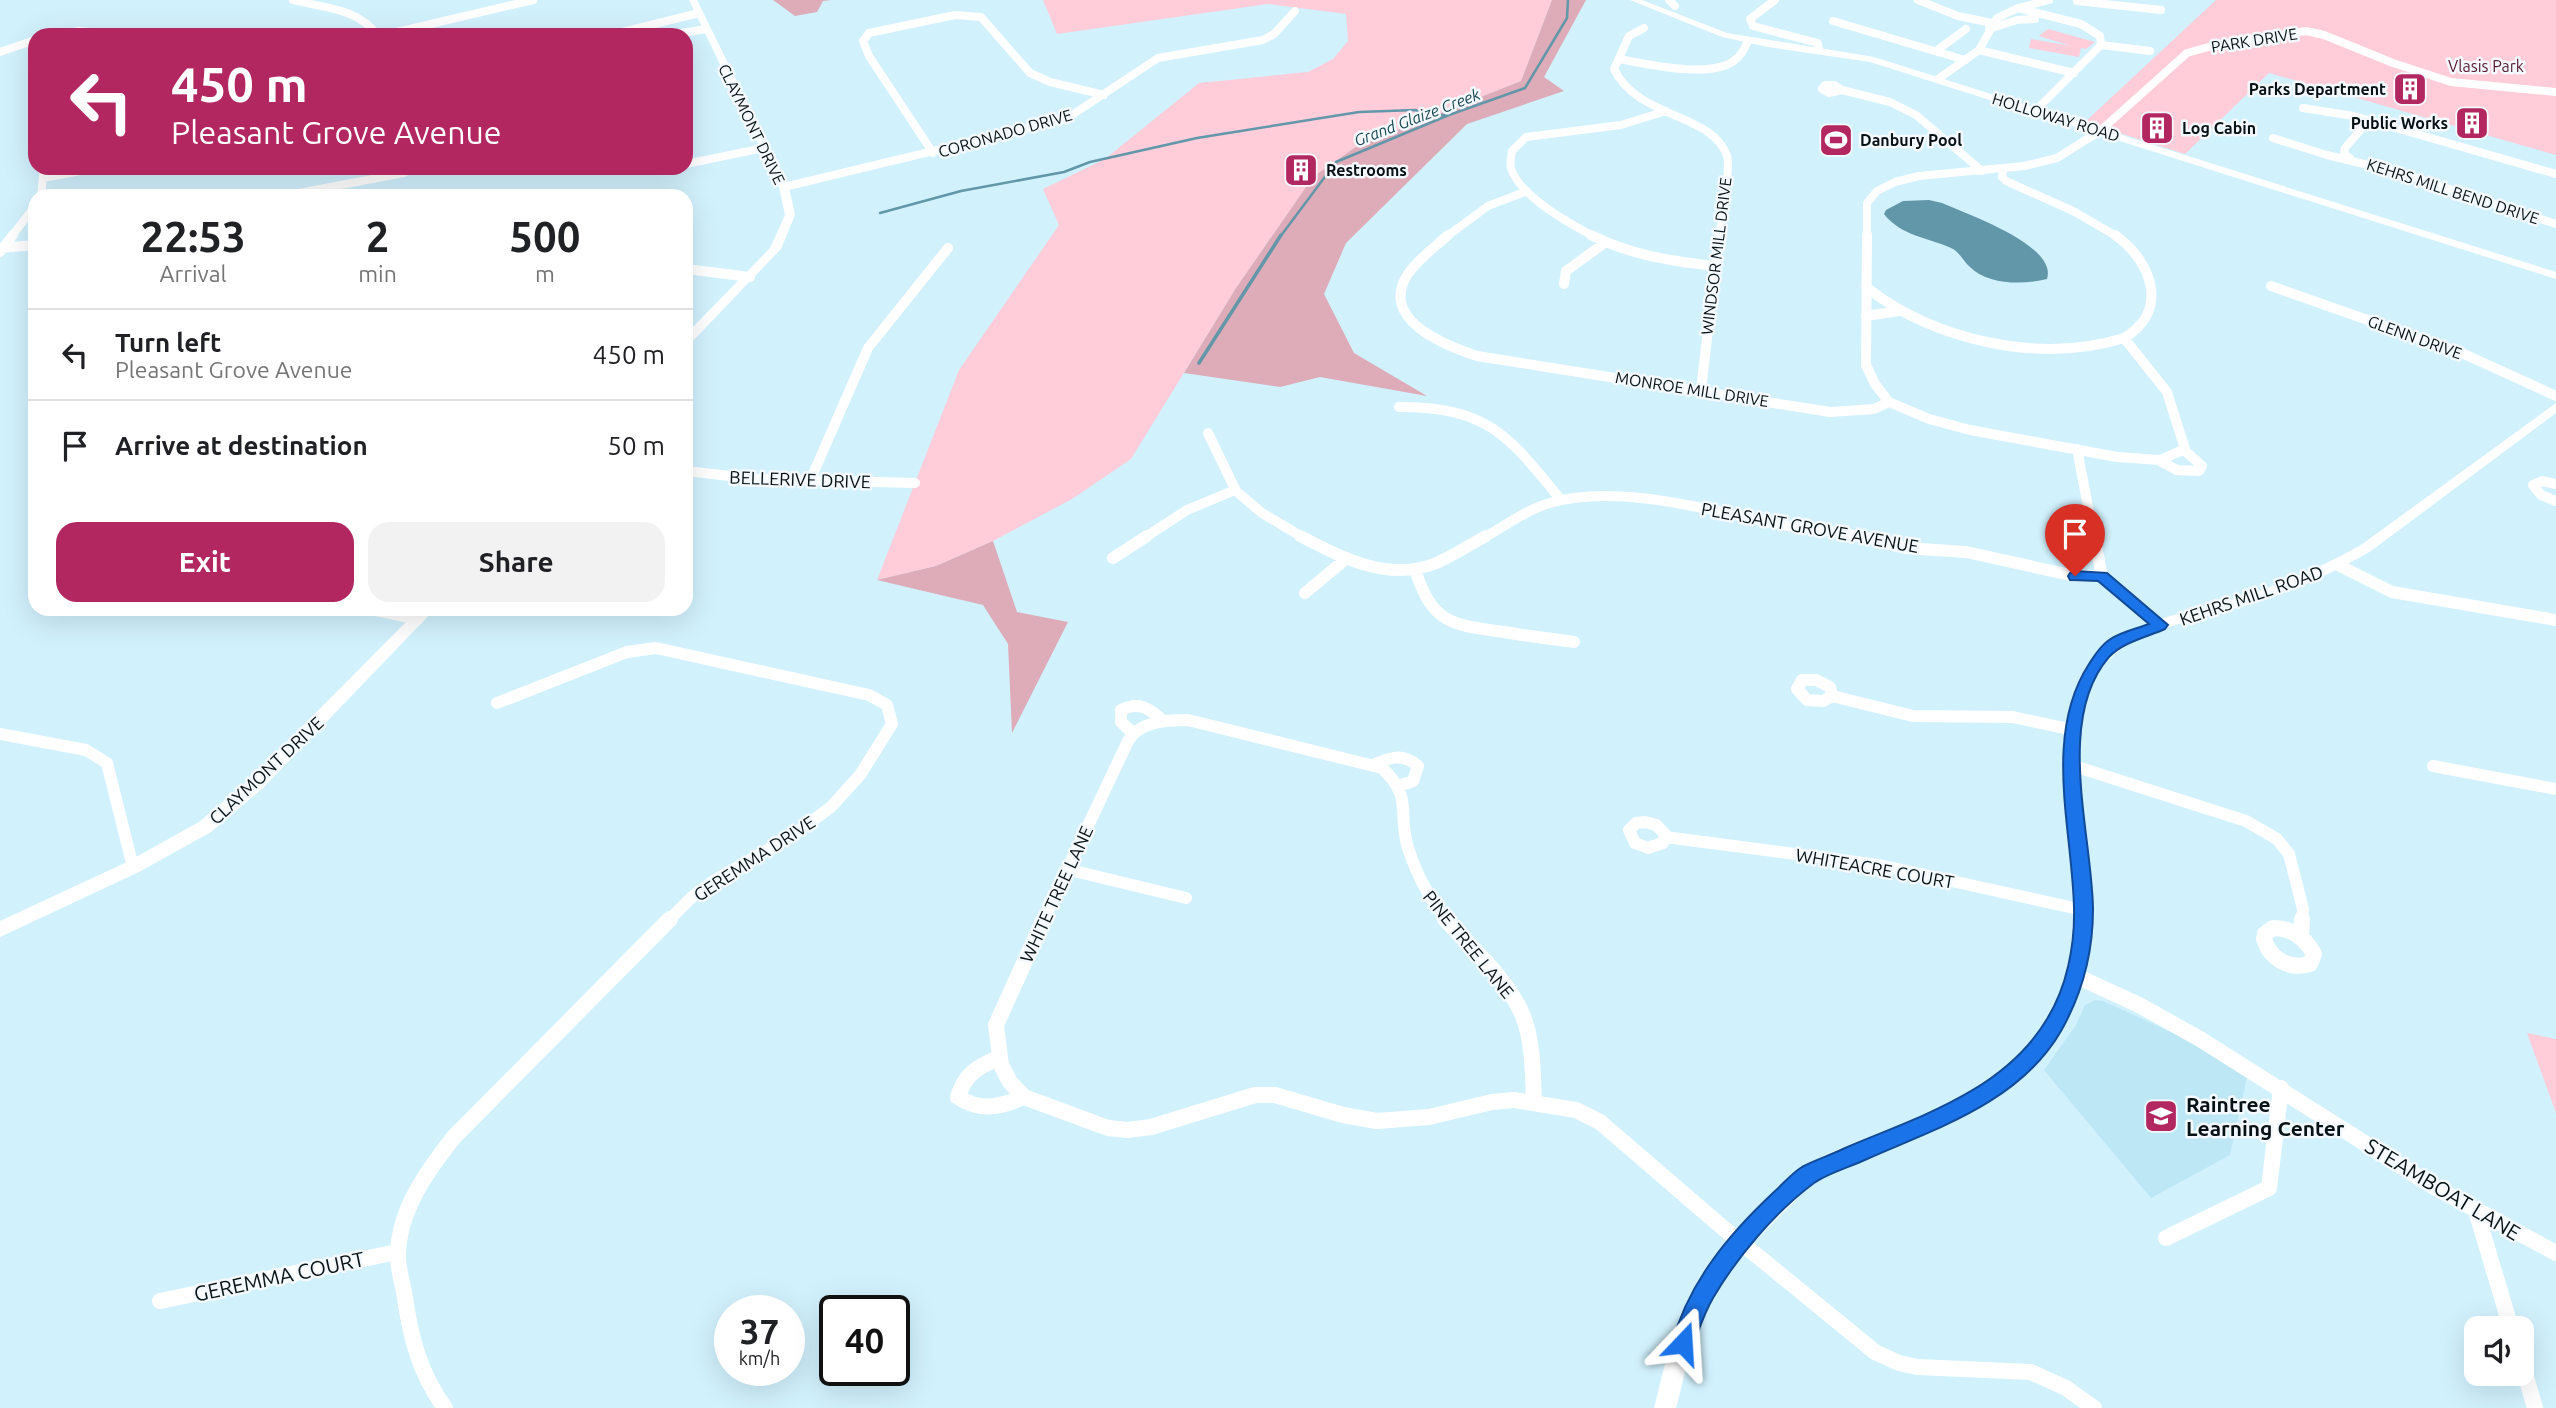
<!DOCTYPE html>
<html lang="en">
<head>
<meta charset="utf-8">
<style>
	body { margin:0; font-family:Ubuntu,sans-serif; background:#f2f2f2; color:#202124; height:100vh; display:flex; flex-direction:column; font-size:26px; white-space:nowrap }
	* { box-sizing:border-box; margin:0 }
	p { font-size:23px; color:#757577 }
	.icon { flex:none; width:38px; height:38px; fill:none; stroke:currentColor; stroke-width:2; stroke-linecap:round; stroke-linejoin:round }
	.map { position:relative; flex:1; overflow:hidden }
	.panel { position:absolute; left:28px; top:189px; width:665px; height:427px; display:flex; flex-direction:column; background:#fff; border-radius:21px; box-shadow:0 7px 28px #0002 }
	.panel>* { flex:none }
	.guide { position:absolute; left:28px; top:28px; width:665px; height:147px; border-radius:21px; box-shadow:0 7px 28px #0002; background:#b32760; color:#fff; overflow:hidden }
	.buttons { position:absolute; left:2464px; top:1316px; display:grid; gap:14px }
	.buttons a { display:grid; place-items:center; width:70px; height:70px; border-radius:14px; background:#fff; box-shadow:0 7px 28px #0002; font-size:35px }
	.speed { position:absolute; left:714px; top:1295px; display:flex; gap:14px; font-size:35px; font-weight:700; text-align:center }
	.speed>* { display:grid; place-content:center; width:91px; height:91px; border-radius:50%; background:#fff; box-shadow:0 7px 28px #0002; line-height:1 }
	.speed small { font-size:18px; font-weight:400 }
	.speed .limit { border:4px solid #111; border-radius:10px; background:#fff; color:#111 }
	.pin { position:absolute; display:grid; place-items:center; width:60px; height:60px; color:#fff; margin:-72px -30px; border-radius:50% 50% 50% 0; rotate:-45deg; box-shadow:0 0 7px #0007 }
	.pin .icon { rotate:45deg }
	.me { position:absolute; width:77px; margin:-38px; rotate:20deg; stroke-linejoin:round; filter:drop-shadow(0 0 5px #0008) }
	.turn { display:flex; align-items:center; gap:24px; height:147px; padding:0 28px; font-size:32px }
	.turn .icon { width:91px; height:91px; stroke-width:2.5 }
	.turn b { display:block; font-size:49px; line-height:60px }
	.eta { display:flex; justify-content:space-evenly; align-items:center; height:119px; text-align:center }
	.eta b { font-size:42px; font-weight:600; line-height:49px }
	.button { display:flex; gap:14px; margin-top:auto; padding:14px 28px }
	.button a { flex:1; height:80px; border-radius:21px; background:#b32760; color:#fff; font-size:28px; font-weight:600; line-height:80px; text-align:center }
	.button a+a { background:#f2f2f2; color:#202124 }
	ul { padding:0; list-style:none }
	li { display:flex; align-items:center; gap:21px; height:91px; padding:0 28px; border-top:2px solid #e0e0e0 }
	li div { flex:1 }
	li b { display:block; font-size:26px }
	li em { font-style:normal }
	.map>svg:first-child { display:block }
	.built { fill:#bee7f5 }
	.green { fill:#fecdd9 }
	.forest { fill:#deabb8 }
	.water { fill:#6297a9 }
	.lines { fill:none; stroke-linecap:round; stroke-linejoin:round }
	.stream-far1 { stroke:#6297a9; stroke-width:2.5 }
	.stream { stroke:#6297a9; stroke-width:3.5 }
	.minor-far3 { stroke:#fff; stroke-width:8 }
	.minor-far2 { stroke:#fff; stroke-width:10 }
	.minor-far1 { stroke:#fff; stroke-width:12 }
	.minor { stroke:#fff; stroke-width:16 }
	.tertiary { fill:#fff; fill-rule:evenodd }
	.route { fill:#1a73e8; stroke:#114b97; stroke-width:2 }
	.labels { text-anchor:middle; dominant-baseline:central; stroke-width:5; stroke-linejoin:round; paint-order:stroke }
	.far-street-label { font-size:16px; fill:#071216; stroke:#f3f9fc }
	.far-park-label { font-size:16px; fill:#571a30; stroke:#f3f9fc }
	.far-poi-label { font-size:16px; font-weight:bold; fill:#071216; stroke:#f3f9fc; text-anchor:start }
	.far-water-label { font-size:16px; font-style:italic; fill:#194856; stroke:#f3f9fc }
	.street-label { font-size:18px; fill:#071216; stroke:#f3f9fc }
	.near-poi-label { font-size:21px; font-weight:bold; fill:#071216; stroke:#f3f9fc; text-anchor:start }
	.near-street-label { font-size:21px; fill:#071216; stroke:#f3f9fc }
</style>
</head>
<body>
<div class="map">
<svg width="2556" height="1408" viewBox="0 0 2556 1408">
	<rect width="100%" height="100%" fill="#d1f1fd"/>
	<path class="built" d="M 2095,1000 L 2103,1001 L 2182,1037 L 2247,1077 L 2230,1155 L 2151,1198 L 2044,1070 L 2076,1025 L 2085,1005 Z"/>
	<path class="green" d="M 1043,0 L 1552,0 L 1521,81 L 1357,146 L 1313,177 L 1236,288 L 1131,459 L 1072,499 L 993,541 L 936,566 L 877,580 L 959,370 L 1059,225 L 1043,189 L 1105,159 L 1199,83 L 1308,72 L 1333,59 L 1348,41 L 1346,14 L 1268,4 L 1057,34 Z
		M 2216,0 L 2556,0 L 2556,155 L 2269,73 L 2185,154 L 2085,122 Z
		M 2048,29 L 2095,42 L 2086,49 L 2081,48 L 2079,57 L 2029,48 L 2031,39 L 2071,46 L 2039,36 Z
		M 2527,1033 L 2556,1039 L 2556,1113 Z"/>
	<path class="forest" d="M 773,0 L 831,0 L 823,1 L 817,12 L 795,16 Z
		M 1552,0 L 1586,0 L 1544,77 L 1564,91 L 1467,124 L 1346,243 L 1324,294 L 1354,353 L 1427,396 L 1320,377 L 1280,387 L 1184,373 L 1236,288 L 1313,177 L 1357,146 L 1521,81 Z
		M 993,541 L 1017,612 L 1068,622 L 1012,733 L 1008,644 L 983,605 L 877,580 L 936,566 Z"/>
	<path class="water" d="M 1929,200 L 1942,203 C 1966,214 2058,245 2047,279 C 2023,285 1988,285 1970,267 C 1962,260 1960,252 1951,248 C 1927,237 1901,236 1884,214 L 1886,210 L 1903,201 Z"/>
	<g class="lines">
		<path class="stream-far1" d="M 880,213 L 961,191 L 1064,172 L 1090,162 L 1197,138 L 1359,112 L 1416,110 L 1423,115 L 1449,115
			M 1280,237 L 1336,162 L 1449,115 L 1525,88 L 1567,18 L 1568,0"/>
		<path class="stream" d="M 1199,363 L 1281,235"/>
		<path class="minor-far3" d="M 293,0 C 323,8 358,8 377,35
			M 1669,0 L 1675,6
			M 1775,0 L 1750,19 L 1753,26 L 1818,43 L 1819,50
			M 1918,0 L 1958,16 L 1992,23
			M 2077,1 L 2161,10
			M 2018,8 L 2081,24 L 2100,36 L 2101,45 L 2042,104
			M 1833,21 L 1965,60
			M 1644,28 L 1629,36 L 1614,69 C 1638,119 1713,113 1727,156 C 1731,168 1721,221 1719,237
			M 1989,29 L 2017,20 L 2035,19
			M 55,35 L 79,31 L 123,35
			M 384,35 L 533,0
			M 610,35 L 699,13
			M 669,35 L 706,29
			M 2101,45 L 2150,51
			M 1979,50 L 2074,73
			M 1936,51 L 1966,29
			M 0,52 L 35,40
			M 1619,59 C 1647,64 1714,80 1736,59 C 1742,55 1745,47 1748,41
			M 1938,79 L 1979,50 L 1997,18 L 2018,8 L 2049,0
			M 1825,85 L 1834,85 L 1842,90 L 1829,93 L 1822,89 Z
			M 1842,90 L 1890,102 L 1916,115 L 1982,171
			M 2303,108 L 2354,116 L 2556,174
			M 2273,138 L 2327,155 L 2401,173 L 2556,224
			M 933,153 L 869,56 L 863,41 L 869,33 L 955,15 L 981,17 L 1030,73 L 1050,82 L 1104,95
			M 2350,158 L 2344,154 L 2345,148 L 2369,120
			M 686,164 L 764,148
			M 2003,169 L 2002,177 L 2006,181 L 2073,211 L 2118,237
			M 43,178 L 97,168
			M 784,187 L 1066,119 L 1158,58 L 1263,40 L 1274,34 L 1295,11
			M 41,196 L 44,168
			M 283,196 L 404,173
			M 11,237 L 35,206
			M 1446,237 L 1488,206 L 1527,191
			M 1595,237 C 1570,224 1519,196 1511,168 C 1510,163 1511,156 1512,151 L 1526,137 L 1621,125 L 1666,111
			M 1867,237 L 1867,203 L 1877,191 L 1895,182 L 1919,176 L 2024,166 L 2057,158 L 2100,131 L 2187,53 L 2212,46 L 2306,31 L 2324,35 L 2393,63 L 2451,82 L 2556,92"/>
		<path class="minor-far2" d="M 1448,235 C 1435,247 1418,259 1408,274 C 1378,319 1444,345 1477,356 L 1830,412 L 1874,409 L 1889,402 L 1929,419 L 1970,430 L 2117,457 L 2160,460 L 2185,449 L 2167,392 L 2124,338 C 2170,311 2152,261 2115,235
			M 1591,235 C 1630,255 1671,261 1714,266
			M 1867,235 L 1866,365 L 1875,384 L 1889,402
			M 0,248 L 35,245
			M 0,252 L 13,235
			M 686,269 L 750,277
			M 1564,284 L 1566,271 L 1606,242
			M 2271,286 L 2464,354 L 2556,396
			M 1866,287 C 1935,341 2040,364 2124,338
			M 1866,316 L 1899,311
			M 1701,390 L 1719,235
			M 1399,407 C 1488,407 1508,435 1561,500
			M 1208,433 L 1236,491 L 1262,513 L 1304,538
			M 2077,449 L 2094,538
			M 2158,460 L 2177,470 L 2199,471 L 2202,466 L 2183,449
			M 686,471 L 757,479 L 915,483
			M 810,481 L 868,348 L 948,248
			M 2556,484 L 2542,481 L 2533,485 L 2541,495 L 2556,501
			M 1144,538 L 1187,510 L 1235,490
			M 1483,538 C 1504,527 1527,509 1550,503 C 1618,483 1713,511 1782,525 C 1811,530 1838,530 1867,538"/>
		<path class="minor-far1" d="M 1300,536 C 1341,557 1387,582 1434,564 C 1452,557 1469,545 1486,536
			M 1860,536 L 1905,548 L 1966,552 L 2075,576 L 2102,576
			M 2094,536 L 2102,576 L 2160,626
			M 1113,558 L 1147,536
			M 2338,565 L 2392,592 L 2556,620
			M 1415,569 C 1432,624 1452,625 1504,632 C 1527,636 1551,639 1574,642
			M 1305,593 L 1347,558
			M 370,609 L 418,619
			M 1802,680 L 1816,680 L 1830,687 L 1832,696 L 1823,701 L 1807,700 L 1797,689 Z
			M 1832,696 L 1913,716 L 2013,717 L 2073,730
			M 497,703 L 627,652 L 656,648 L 869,695 L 887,705 L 892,724 L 860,775 L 831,807 L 793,835 L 712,882 L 693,896 L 668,921
			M 1133,733 L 1121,722 L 1121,710 C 1138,701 1149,708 1162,720
			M 0,734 L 86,750 L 107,763 L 133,867
			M 1373,765 C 1390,757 1403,753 1418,766 L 1413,781 L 1399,786
			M 2071,765 L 2246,821 L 2277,839 L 2289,854 L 2303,909 L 2302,921
			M 2433,766 L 2556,789
			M 1645,822 L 1656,825 L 1665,834 L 1663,843 L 1648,848 L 1635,843 L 1629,830 L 1636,823 Z
			M 1665,837 L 1879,865 L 2083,910
			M 1066,869 L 1186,898
			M 1043,921 L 1128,741 C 1140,721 1167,720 1188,720 L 1382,768 C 1414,798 1397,813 1408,848 C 1417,876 1429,898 1447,921"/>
		<path class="minor" d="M 1044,919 L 996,1025 L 1001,1065 L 1010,1082 L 1024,1097 L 1108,1128 L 1127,1130 L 1151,1127 L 1255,1095 L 1275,1095 L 1343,1115 L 1377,1121 L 1429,1117 L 1492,1102 L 1514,1100 L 1576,1110 L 1600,1122 L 1722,1227 L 1875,1352 L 1899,1363 L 1917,1367 L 2031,1372 L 2066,1388 L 2094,1408
			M 1445,919 C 1472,949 1507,978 1523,1016 C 1533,1042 1533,1074 1534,1102
			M 2273,928 C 2292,928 2305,937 2314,954 L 2310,964 C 2289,970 2270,959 2264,939 L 2265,934 Z
			M 2301,936 L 2302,919
			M 2076,976 L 2139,1005 L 2200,1039 L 2434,1187 L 2556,1253
			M 999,1058 C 978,1066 964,1075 958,1097 C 980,1112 1001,1107 1024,1097
			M 2477,1214 L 2511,1328
			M 2166,1238 L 2269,1188 L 2281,1088
			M 160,1301 L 397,1252
			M 2522,1363 L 2535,1408
			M 445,1408 C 420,1374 411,1339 405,1298 C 403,1284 398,1271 398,1256 C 398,1211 427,1171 454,1137 L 670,919"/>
		<path class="tertiary" d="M 689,0 L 697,0 L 789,187 L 795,215 L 781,249 L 690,344 L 686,345 L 686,334 L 770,248 L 785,215 L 779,187 Z
			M 1630,0 L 1642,0 L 1727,33 L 1874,57 L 2556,272 L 2556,279 L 1870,62 L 1768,47 L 1722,37 Z
			M 2556,403 L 2556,413 L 2371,551 C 2335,572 2298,589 2258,602 C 2214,616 2140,627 2109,660 C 2059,711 2086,812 2090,876 C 2093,919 2092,964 2074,1004 C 2032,1097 1966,1117 1878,1153 C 1857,1161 1835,1169 1816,1181 C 1806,1188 1798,1198 1789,1207 C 1754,1241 1718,1278 1699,1324 C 1688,1351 1684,1380 1676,1408 L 1654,1408 C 1661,1382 1666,1355 1675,1330 C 1692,1280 1726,1239 1763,1203 C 1778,1189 1791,1174 1808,1164 C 1873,1128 1956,1117 2011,1065 C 2083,997 2077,913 2068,823 C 2063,783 2059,742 2071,702 C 2076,685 2085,665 2098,652 C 2132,619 2205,609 2250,594 C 2289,581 2325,565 2361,545 Z
			M 419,609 L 435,609 L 263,788 L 211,832 L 139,872 L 0,937 L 0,921 L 127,862 L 199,822 L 251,778 Z"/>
	</g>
	<path class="route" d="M 2075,571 L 2107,573 L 2168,625 L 2165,629 C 2147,637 2123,642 2109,657 C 2055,719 2092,835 2093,909 C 2093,951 2082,994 2061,1031 C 2020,1102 1937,1128 1867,1159 C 1850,1167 1828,1173 1814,1183 C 1775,1212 1737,1257 1713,1298 C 1703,1315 1698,1333 1691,1351 L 1683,1355 L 1675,1351 L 1672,1343 C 1689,1282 1728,1235 1774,1192 C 1783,1184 1792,1173 1802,1167 C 1815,1160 1831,1155 1845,1148 C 1918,1117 2004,1091 2047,1019 C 2067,987 2075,945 2074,907 C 2072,828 2043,735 2089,664 C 2095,655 2100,646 2109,640 C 2120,632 2136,629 2149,624 L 2098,581 L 2070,580 L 2068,576 L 2070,573 Z"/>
	<defs>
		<g id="building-square" transform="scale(1.75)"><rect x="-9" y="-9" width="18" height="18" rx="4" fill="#b32760" stroke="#f3f9fc"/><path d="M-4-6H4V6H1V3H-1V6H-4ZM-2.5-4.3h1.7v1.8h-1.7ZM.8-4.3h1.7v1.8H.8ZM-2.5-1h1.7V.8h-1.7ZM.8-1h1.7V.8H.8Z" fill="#fff"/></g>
		<g id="stadium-square" transform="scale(1.75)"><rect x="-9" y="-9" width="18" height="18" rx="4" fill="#b32760" stroke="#f3f9fc"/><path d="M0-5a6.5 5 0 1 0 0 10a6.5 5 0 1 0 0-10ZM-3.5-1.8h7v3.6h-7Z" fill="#fff"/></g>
		<g id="school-square" transform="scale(1.75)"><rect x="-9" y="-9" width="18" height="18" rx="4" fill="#b32760" stroke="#f3f9fc"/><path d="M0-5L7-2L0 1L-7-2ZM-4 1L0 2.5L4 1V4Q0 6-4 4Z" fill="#fff"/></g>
	</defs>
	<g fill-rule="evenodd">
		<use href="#building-square" x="2410" y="89"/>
		<use href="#building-square" x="2472" y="123"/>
		<use href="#building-square" x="2157" y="128"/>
		<use href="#stadium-square" x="1836" y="140"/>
		<use href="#building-square" x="1301" y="170"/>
		<use href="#school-square" x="2161" y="1116"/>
	</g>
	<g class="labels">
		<g class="far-street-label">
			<text transform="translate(2254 40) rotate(-9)">PARK DRIVE</text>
			<text transform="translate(2056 117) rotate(17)">HOLLOWAY ROAD</text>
			<text transform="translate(752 124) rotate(64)">CLAYMONT DRIVE</text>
			<text transform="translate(1005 133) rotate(-16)">CORONADO DRIVE</text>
			<text transform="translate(2453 191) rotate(18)">KEHRS MILL BEND DRIVE</text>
			<text transform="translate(1716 256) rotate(-83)">WINDSOR MILL DRIVE</text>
			<text transform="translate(2415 337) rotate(20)">GLENN DRIVE</text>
			<text transform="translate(1692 389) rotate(9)">MONROE MILL DRIVE</text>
		</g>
		<g class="far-park-label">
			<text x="2486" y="66">Vlasis Park</text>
		</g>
		<g class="far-poi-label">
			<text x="2386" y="89" text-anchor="end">Parks Department</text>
			<text x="2448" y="123" text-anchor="end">Public Works</text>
			<text x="2182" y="128">Log Cabin</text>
			<text x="1860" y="140">Danbury Pool</text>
			<text x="1326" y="170">Restrooms</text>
		</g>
		<g class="far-water-label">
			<text transform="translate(1417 117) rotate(-21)">Grand Glaize Creek</text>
		</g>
		<g class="street-label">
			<text transform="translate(800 479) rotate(2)">BELLERIVE DRIVE</text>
			<text transform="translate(1810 527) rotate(10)">PLEASANT GROVE AVENUE</text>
			<text transform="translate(2251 595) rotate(-19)">KEHRS MILL ROAD</text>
			<text transform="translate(266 770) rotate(-43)">CLAYMONT DRIVE</text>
			<text transform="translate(754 858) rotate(-33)">GEREMMA DRIVE</text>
			<text transform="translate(1875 868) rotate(10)">WHITEACRE COURT</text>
			<text transform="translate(1056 894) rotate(-65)">WHITE TREE LANE</text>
			<text transform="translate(1469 944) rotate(51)">PINE TREE LANE</text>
		</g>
		<g class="near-poi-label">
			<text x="2186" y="1104">Raintree<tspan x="2186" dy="24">Learning Center</tspan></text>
		</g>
		<g class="near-street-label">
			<text transform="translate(2443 1189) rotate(31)">STEAMBOAT LANE</text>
			<text transform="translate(279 1276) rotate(-12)">GEREMMA COURT</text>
		</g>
	</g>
</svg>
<div class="buttons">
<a><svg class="icon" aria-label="sound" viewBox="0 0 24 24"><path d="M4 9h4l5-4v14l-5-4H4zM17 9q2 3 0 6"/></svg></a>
</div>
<div class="speed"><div>37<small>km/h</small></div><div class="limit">40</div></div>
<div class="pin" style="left:2075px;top:576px;background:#d93025"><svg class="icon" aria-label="arrive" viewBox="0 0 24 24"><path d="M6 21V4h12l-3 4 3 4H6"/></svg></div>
<svg class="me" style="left:1683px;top:1343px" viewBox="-20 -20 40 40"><path d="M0-17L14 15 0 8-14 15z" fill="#1a73e8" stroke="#fff" stroke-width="4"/></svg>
<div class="guide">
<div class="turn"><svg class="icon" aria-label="left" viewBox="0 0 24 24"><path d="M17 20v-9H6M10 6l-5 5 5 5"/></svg><div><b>450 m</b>Pleasant Grove Avenue</div></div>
</div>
<section class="panel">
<div class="eta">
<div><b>22:53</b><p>Arrival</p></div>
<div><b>2</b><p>min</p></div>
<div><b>500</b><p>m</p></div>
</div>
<ul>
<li><svg class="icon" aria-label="left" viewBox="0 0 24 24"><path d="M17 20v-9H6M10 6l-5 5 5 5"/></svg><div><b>Turn left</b><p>Pleasant Grove Avenue</p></div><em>450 m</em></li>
<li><svg class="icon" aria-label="arrive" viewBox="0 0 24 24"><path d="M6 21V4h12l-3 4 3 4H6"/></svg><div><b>Arrive at destination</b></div><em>50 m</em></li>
</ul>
<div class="button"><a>Exit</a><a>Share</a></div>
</section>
</div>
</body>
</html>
